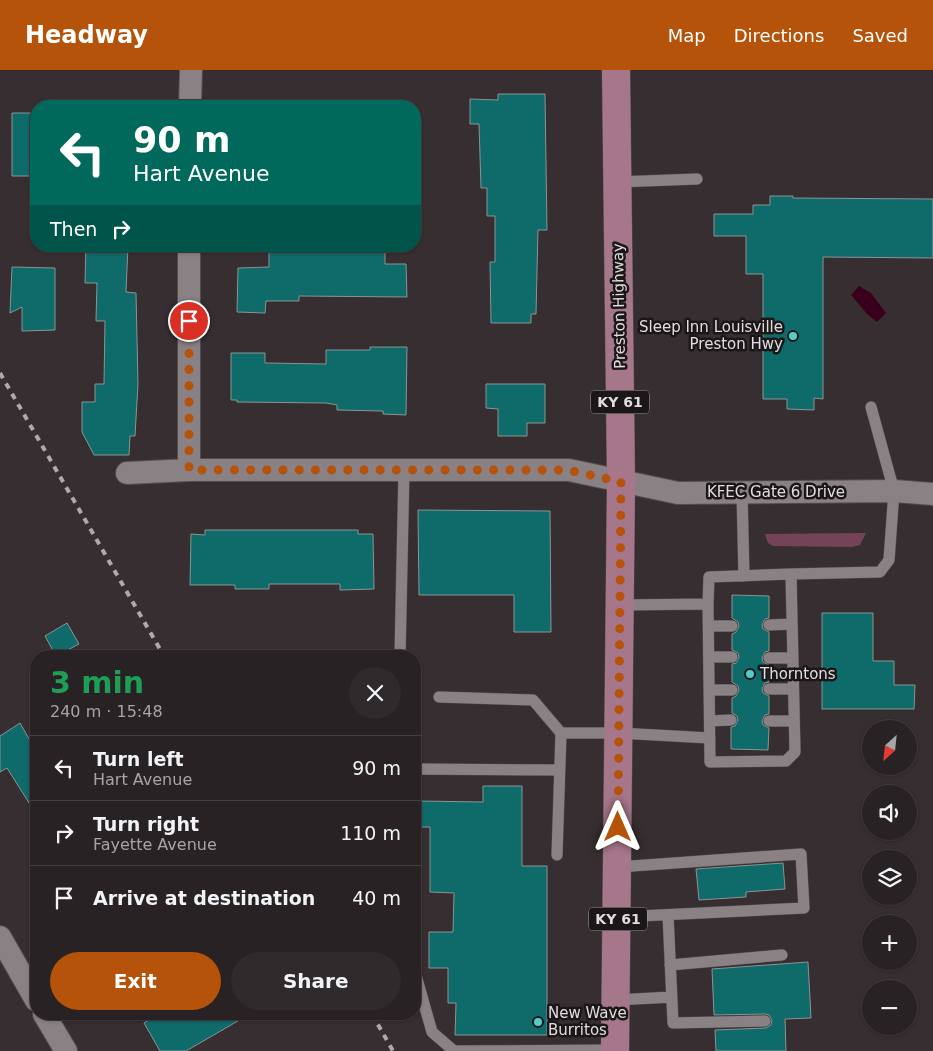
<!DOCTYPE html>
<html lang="en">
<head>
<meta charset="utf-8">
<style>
	body { margin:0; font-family:"DejaVu Sans",sans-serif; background:#302a2d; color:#f1f3f6; height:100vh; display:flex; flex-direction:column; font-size:19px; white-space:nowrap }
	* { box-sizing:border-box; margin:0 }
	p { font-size:16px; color:#a5a4a7 }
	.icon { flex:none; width:28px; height:28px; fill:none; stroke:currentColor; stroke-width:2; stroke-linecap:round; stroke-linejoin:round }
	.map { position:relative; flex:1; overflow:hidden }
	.details { position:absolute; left:30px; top:580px; width:391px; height:370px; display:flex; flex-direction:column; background:#282225; border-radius:20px; box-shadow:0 1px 4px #0004,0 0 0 1px #443f42 }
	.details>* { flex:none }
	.banner { position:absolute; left:30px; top:30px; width:391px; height:152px; border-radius:20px; box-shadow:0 1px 4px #0004,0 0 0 1px #443f42; background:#00695c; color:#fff; overflow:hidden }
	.needle { width:32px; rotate:207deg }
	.fabs { position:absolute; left:862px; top:650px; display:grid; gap:10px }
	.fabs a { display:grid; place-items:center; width:55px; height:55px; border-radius:50%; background:#282225; box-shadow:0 1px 4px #0004,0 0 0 1px #443f42; font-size:25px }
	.pin { position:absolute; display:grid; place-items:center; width:42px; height:42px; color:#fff; margin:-21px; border:2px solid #fff; border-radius:50%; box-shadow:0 1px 5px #0007 }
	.me { position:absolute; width:55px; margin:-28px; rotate:0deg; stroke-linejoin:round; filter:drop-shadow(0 0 4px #0008) }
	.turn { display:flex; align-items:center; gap:18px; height:105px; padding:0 20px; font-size:22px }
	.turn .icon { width:65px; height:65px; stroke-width:2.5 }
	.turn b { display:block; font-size:35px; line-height:42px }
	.then { display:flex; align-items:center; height:48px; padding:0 20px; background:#0003; gap:10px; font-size:19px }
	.round { display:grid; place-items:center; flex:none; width:52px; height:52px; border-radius:26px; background:#302a2d }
	.head { display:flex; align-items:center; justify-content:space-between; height:85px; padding:0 20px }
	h1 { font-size:30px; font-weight:800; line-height:38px; color:#1e9e55 }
	.primary-button { display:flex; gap:10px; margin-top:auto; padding:10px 20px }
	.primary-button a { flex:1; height:58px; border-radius:30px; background:#b45309; color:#fff; font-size:20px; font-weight:800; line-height:58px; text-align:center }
	.primary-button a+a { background:#302a2d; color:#f1f3f6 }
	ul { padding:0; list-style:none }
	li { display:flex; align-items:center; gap:15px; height:65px; padding:0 20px; border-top:1px solid #443f42 }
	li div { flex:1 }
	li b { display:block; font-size:19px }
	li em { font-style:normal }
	header { display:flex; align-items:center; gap:30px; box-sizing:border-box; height:70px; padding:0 25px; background:#b45309; color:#fff }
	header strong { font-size:24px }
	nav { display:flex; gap:28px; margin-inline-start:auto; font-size:18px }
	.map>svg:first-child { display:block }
	.green { fill:#744357 }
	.water { fill:#39001e }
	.building { fill:#0f6b6a; stroke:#8a9594 }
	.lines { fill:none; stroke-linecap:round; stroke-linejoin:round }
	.lane-casing { stroke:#544d50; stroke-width:12 }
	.street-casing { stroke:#544d50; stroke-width:24 }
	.primary-casing { stroke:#544d50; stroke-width:29 }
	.lane { stroke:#8a8184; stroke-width:11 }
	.street { stroke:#8a8184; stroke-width:22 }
	.primary { stroke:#a6768a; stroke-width:28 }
	.rail { stroke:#afa9ab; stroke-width:4; stroke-dasharray:6 6; stroke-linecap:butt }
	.route { stroke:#b45309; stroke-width:9; stroke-dasharray:0 16.2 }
	.poi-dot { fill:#53cdcb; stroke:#1b1719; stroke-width:2 }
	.labels { text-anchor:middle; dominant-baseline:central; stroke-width:5; stroke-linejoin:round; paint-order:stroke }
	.shield { fill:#1b1719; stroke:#a6a1a3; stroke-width:1 }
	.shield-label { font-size:14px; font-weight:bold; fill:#e2dcde }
	.street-label { font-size:15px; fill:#e2dcde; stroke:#1b1719 }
	.poi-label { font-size:15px; fill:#e2dcde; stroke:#1b1719; text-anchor:start }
</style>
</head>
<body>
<header>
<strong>Headway</strong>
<nav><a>Map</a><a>Directions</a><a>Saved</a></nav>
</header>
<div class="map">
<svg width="933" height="981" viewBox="0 0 933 981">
	<rect width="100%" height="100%" fill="#362e31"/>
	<path class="green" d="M 866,463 L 860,475 L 852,477 L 773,476 L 768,473 L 765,464 Z"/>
	<path class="water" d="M 859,216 L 871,223 L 886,243 L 877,252 L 867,244 L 851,225 Z"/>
	<path class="building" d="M 498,24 L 545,24 L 547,160 L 538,160 L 536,244 L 531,244 L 531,253 L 491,253 L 490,192 L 495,192 L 495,146 L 487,146 L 487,118 L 481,118 L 479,54 L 470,54 L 470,29 L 498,30 Z
		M 12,43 L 36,43 L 36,106 L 12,106 Z
		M 770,126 L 793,126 L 793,128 L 933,129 L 933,188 L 823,187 L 823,329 L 814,328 L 814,340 L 787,339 L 787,329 L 763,329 L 763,204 L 746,204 L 746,166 L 714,166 L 714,144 L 753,144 L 753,135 L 770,135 Z
		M 86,176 L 128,176 L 126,222 L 136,223 L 138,314 L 135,366 L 130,366 L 129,385 L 94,385 L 82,362 L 82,332 L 95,332 L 95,314 L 104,314 L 105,251 L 96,251 L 97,213 L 85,213 Z
		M 269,176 L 385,176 L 385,194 L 406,194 L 407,227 L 299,226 L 299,231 L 266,231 L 265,243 L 237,242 L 238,198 L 269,197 Z
		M 12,197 L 55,198 L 55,260 L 22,261 L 22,237 L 10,243 Z
		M 370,277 L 407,277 L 406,345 L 383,344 L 383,341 L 337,340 L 337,335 L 326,333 L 237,332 L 237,330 L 231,330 L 231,283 L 265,283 L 265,293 L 326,294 L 326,280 L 370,280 Z
		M 486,314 L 545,314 L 545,353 L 527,353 L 527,366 L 498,366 L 498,339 L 486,338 Z
		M 418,440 L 550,441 L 551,562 L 514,562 L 514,525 L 419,525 Z
		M 205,460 L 358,460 L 358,464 L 373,464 L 374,519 L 340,520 L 340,514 L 269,514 L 269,519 L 235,519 L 235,515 L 190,515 L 191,464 L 205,465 Z
		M 732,525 L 769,526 L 769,548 L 765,549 L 762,555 L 763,559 L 769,562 L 769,581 L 765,582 L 762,588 L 763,592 L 769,595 L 769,612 L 765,613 L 762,619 L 763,623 L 769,626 L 769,644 L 765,645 L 762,651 L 763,655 L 769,658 L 768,680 L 731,679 L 731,657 L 735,656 L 738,650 L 737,646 L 732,643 L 732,628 L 736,626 L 739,620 L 738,616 L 732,612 L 732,594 L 736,593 L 739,587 L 738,583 L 732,580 L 732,564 L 736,562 L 739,556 L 738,552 L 732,548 Z
		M 822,543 L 873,543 L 873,591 L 894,591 L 894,615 L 915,615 L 914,639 L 822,639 Z
		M 67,553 L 79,574 L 56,586 L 45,566 Z
		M 20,653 L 36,681 L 36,744 L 7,698 L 0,702 L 0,666 Z
		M 483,716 L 522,716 L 522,796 L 547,796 L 547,965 L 455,965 L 456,933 L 448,933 L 448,898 L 429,898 L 429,862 L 453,862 L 454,823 L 430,822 L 430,757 L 418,757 L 419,731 L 483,732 Z
		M 783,793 L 785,819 L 746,822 L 746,827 L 699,830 L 696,799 Z
		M 808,892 L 811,948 L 785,949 L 786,981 L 716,981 L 715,960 L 766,958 L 771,955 L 772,950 L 769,945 L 765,944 L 714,945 L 712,899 Z
		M 159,944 L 250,944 L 186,981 L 160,981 L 144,953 Z"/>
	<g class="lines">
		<g class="lane-casing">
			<path id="lane" d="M 617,112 L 697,109
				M 742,422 L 744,506
				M 791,504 L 880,502 L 889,490 L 894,421 L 871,337
				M 620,535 L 708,534 L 710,692 L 786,691 L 795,682 L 791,504 L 709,507 L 708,534
				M 769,555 L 792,554
				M 709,556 L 732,556
				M 400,586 L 404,400
				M 709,587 L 732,587
				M 769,588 L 793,588
				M 769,619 L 793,619
				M 709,620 L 732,620
				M 439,627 L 533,630 L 561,663 L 618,663 L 710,668
				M 710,651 L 731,650
				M 769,651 L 794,651
				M 415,699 L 560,700
				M 557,785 L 561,663
				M 618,797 L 801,784 L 804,838 L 618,847
				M 668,845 L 673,953 L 765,951
				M 670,895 L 782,885
				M 415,902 L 432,962 L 454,981 L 615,980
				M 616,930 L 672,927"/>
		</g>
		<g class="street-casing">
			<path id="street" d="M 190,36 L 191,0
				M 189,400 L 189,176
				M 127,403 L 189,400 L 569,400 L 678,423 L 894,421 L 933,424
				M 0,867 L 36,930
				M 44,944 L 66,981"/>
		</g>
		<g class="primary-casing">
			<path id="primary" d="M 615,981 L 621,411 L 616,0"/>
		</g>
		<use href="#lane" class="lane"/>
		<use href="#street" class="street"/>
		<use href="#primary" class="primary"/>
		<path class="rail" d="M 0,303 L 164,586
			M 372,944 L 393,981"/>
	</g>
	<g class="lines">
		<path class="route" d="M 189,251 L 189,400 L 568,400 L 621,412 L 618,757"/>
	</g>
	<g class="poi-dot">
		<circle cx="793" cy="266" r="5"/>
		<circle cx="750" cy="604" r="5"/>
		<circle cx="538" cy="952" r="5"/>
	</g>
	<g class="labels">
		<g class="shield">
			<rect x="591" y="320.5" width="58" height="23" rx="4"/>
			<rect x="589" y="837.5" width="58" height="23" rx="4"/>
		</g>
		<g class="shield-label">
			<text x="620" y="332">KY 61</text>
			<text x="618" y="849">KY 61</text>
		</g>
		<g class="street-label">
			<text transform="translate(619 236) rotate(-91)">Preston Highway</text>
			<text x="776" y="422">KFEC Gate 6 Drive</text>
		</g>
		<g class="poi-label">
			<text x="783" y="257" text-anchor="end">Sleep Inn Louisville<tspan x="783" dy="17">Preston Hwy</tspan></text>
			<text x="760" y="604">Thorntons</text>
			<text x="548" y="943">New Wave<tspan x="548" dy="17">Burritos</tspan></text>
		</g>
	</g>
</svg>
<div class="fabs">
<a><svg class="needle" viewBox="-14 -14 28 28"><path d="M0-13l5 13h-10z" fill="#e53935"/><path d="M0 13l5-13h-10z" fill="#a5a4a7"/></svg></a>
<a><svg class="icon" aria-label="sound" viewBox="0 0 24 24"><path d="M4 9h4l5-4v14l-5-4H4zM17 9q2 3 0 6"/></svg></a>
<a><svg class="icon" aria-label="layers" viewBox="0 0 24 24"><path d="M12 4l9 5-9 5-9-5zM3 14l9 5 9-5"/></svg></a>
<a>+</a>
<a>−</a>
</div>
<div class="pin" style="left:189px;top:251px;background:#d93025"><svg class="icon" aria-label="arrive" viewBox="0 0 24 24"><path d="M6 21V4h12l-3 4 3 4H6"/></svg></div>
<svg class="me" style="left:618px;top:757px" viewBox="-20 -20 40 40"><path d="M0-17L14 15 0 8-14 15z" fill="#b45309" stroke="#fff" stroke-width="4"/></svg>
<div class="banner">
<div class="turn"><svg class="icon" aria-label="left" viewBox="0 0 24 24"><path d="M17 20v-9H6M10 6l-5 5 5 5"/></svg><div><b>90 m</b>Hart Avenue</div></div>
<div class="then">Then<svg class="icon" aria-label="right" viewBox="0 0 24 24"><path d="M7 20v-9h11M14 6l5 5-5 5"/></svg></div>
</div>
<section class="details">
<div class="head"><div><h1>3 min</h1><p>240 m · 15:48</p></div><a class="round"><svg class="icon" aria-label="close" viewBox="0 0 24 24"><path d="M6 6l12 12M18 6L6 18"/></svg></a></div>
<ul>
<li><svg class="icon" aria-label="left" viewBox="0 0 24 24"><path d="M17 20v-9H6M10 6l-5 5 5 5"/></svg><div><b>Turn left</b><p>Hart Avenue</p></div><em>90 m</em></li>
<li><svg class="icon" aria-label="right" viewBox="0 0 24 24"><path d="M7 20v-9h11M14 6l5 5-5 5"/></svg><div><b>Turn right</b><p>Fayette Avenue</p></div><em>110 m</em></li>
<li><svg class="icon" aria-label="arrive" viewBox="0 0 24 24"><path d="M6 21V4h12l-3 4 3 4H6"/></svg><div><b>Arrive at destination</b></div><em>40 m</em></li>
</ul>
<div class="primary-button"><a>Exit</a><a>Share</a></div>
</section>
</div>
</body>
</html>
